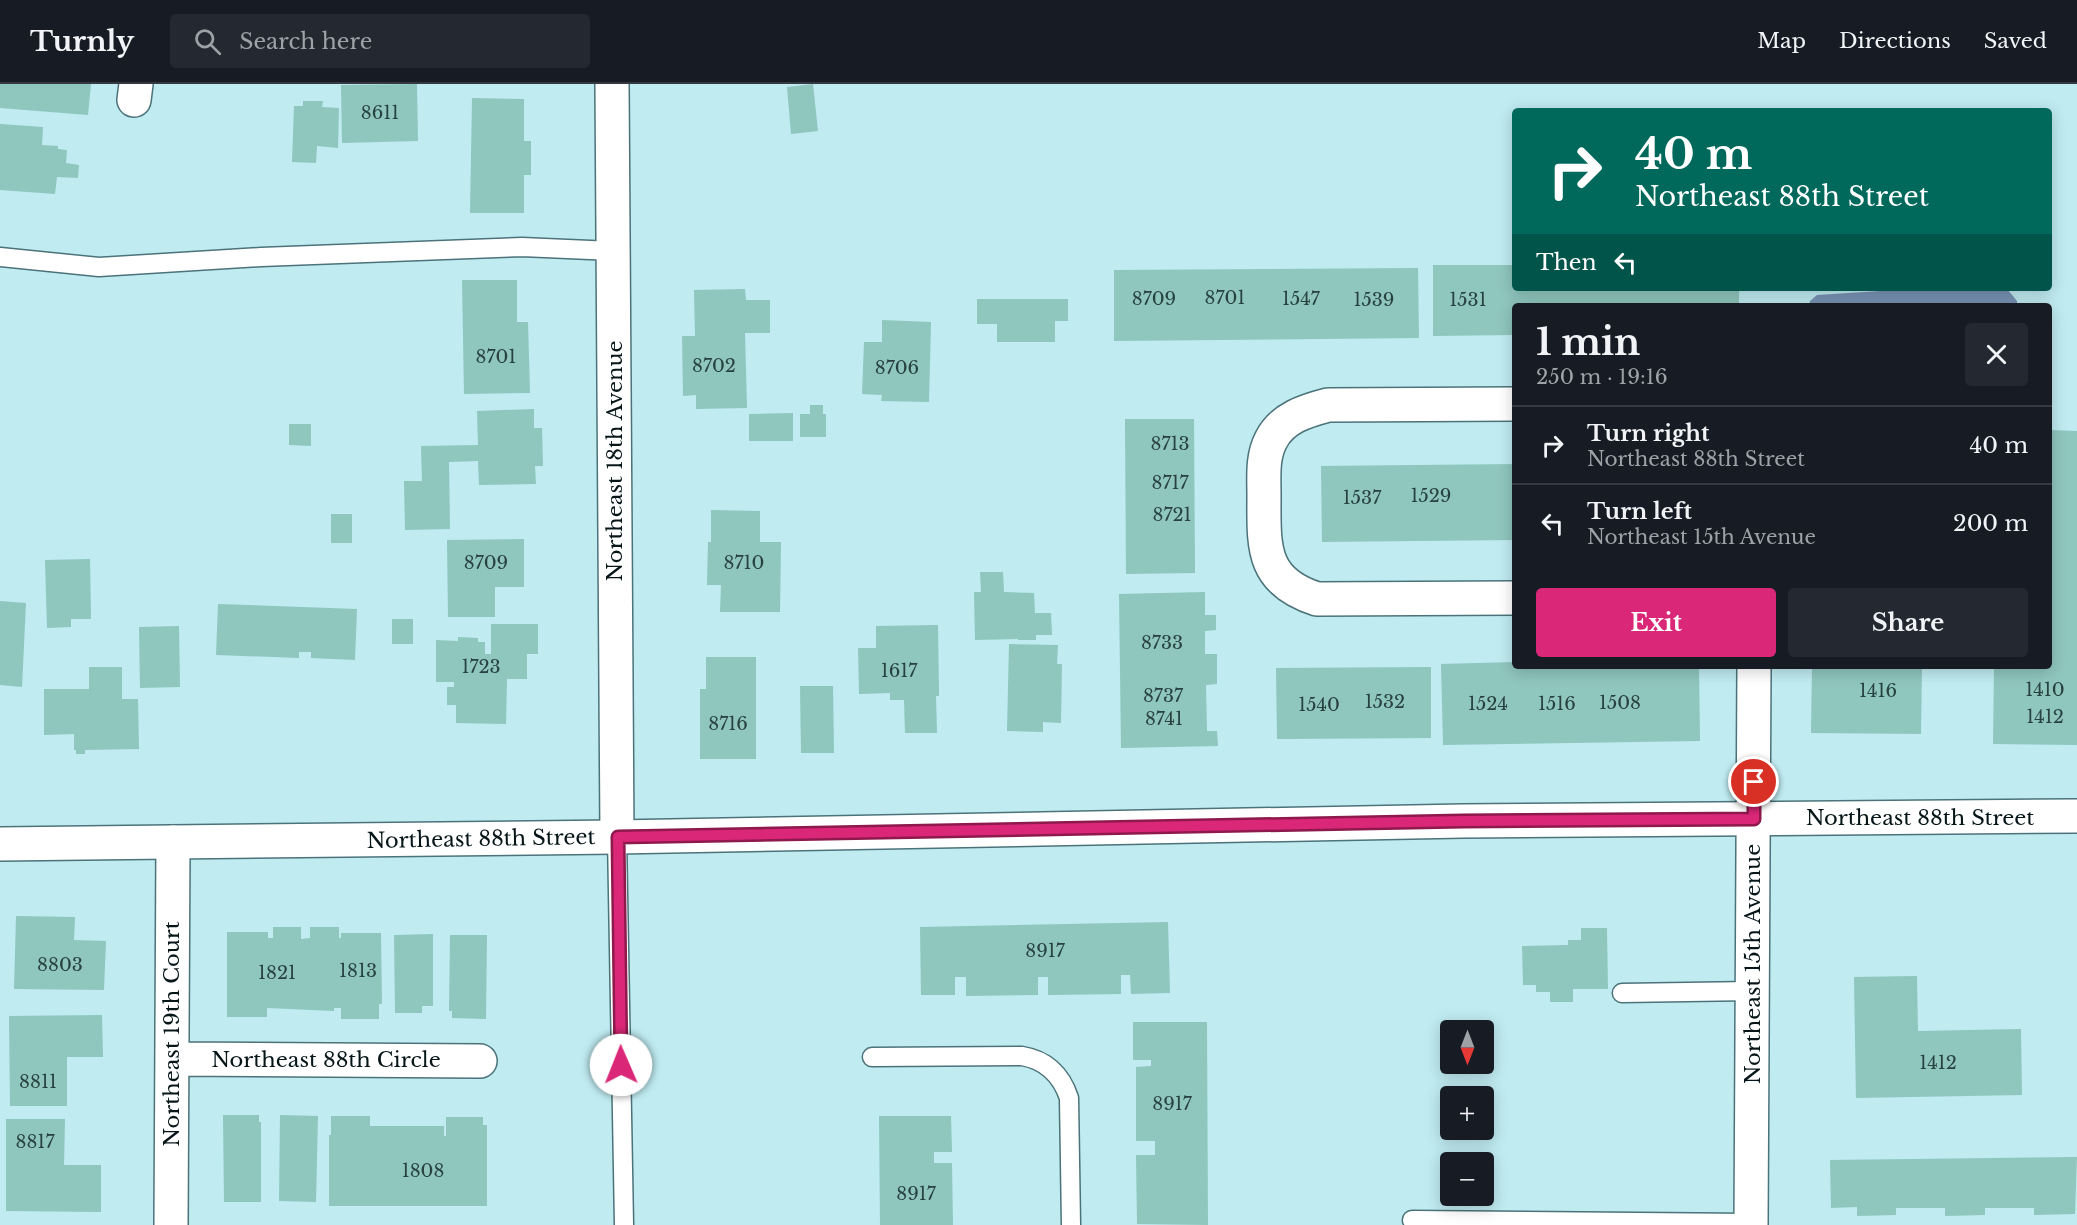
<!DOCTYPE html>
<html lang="en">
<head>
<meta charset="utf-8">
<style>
	body { margin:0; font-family:"Libre Baskerville",serif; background:#242831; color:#f1f3f6; height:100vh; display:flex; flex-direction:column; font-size:22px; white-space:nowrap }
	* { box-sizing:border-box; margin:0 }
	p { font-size:20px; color:#9ea1a6 }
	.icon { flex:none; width:33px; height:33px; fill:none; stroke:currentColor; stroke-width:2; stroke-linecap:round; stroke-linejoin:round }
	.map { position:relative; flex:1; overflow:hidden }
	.sheet { position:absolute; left:1512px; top:219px; width:540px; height:366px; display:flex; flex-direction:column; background:#171b24; border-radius:6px; box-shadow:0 3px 15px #0003 }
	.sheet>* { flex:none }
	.banner { position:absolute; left:1512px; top:24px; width:540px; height:183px; border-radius:6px; box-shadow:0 3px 15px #0003; background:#00695c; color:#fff; overflow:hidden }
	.needle { width:39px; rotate:180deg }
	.tools { position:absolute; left:1440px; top:936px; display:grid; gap:12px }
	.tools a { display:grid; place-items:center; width:54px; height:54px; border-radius:6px; background:#171b24; box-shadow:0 3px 15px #0003; font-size:30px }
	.pin { position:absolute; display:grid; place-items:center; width:51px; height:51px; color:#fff; margin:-26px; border:3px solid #fff; border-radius:50%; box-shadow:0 2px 6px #0007 }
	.me { position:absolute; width:66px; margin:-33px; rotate:359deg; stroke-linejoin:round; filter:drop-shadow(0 0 4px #0008) }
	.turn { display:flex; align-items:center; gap:21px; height:126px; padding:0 24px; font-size:27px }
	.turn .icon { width:78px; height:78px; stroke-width:2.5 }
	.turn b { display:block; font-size:42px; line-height:51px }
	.then { display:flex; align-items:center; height:57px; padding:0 24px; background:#0003; gap:12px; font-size:22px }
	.round { display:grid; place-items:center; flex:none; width:63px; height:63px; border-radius:6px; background:#242831 }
	.overview { display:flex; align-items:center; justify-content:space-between; height:102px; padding:0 24px }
	h1 { font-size:36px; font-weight:800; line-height:45px }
	.button { display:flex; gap:12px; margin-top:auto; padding:12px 24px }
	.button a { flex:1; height:69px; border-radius:6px; background:#db2777; color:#fff; font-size:24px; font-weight:800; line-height:69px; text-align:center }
	.button a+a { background:#242831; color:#f1f3f6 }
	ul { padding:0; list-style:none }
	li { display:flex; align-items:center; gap:18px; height:78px; padding:0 24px; border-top:2px solid #363941 }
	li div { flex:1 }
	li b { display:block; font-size:22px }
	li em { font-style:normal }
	header { display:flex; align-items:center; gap:36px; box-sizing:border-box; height:84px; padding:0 30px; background:#171b24; border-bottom:2px solid #363941 }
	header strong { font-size:28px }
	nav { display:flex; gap:33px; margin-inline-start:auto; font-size:21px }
	.search { width:420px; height:54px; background:#242831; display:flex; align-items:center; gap:15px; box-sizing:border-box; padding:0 21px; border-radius:6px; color:#9ea1a6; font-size:22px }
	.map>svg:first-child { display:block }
	.water { fill:#7893b4 }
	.building { fill:#8fc6be }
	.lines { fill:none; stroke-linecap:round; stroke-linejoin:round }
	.lane-casing { stroke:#4b7379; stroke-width:21 }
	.street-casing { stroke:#4b7379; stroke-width:36 }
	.secondary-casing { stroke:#4b7379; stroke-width:36 }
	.lane { stroke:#fff; stroke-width:18 }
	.street { stroke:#fff; stroke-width:33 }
	.secondary { stroke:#fff; stroke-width:33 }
	.route-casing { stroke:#8e194d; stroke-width:15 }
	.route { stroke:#db2777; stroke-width:10 }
	.labels { text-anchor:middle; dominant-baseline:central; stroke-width:6; stroke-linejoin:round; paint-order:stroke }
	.number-label { font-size:18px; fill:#284242 }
	.street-label { font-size:21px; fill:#061618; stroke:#fff }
</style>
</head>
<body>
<header>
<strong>Turnly</strong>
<div class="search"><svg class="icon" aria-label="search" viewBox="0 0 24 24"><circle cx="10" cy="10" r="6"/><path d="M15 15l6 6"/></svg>Search here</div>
<nav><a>Map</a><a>Directions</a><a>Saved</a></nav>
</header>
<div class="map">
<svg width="2077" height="1141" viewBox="0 0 2077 1141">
	<rect width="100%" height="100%" fill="#bfebf1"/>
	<path class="water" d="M 1927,204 L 1993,204 L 2008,206 L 2017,217 L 2017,222 L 1809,222 L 1810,217 L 1817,211 Z"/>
	<path class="building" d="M 0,0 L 91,0 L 88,31 L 0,24 Z
		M 417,0 L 418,57 L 342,59 L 341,1 Z
		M 813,0 L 818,47 L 791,50 L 787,3 Z
		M 472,14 L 524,15 L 524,57 L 531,57 L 531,91 L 524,91 L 524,129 L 470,129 Z
		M 303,17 L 323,17 L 322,23 L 339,24 L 338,64 L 317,62 L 316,79 L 292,78 L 294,22 L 303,22 Z
		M 0,40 L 43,43 L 42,61 L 58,62 L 58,65 L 67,66 L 66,79 L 79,81 L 78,94 L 57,93 L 55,110 L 0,106 Z
		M 1433,181 L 1515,181 L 1515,204 L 1739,204 L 1739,222 L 1515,222 L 1515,251 L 1433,252 Z
		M 1418,184 L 1419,254 L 1114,257 L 1114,186 Z
		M 462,196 L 517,196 L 517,238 L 528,238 L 530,309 L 464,310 Z
		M 745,205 L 746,216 L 770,216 L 770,249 L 745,249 L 747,324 L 696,325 L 696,311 L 683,312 L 682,252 L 695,252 L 694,206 Z
		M 977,215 L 1068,215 L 1068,237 L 1055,237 L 1055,258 L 997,258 L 997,240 L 977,240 Z
		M 882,236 L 931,238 L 929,318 L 881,317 L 882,311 L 862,310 L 864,258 L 882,258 Z
		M 810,321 L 823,321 L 823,330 L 826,330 L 826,353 L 800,353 L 800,330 L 810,330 Z
		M 534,325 L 534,344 L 542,344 L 543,382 L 535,382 L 536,400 L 479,401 L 478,377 L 449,378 L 450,445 L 405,446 L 404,397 L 422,397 L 421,362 L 478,361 L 477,327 Z
		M 793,329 L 793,357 L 749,357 L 749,330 Z
		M 1125,335 L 1194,335 L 1195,489 L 1126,490 Z
		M 289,340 L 311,340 L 311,362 L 289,361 Z
		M 2049,346 L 2077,347 L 2077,661 L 1993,660 L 1994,582 L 2049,582 Z
		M 1515,380 L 1515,456 L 1322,458 L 1321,382 Z
		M 711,426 L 760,427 L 760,458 L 781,458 L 780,528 L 720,528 L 721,501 L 707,501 L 708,458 L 711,458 Z
		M 331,430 L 352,430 L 352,459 L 331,459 Z
		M 524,455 L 524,503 L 495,503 L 495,533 L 448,533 L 447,456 Z
		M 90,475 L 91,535 L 71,535 L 71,543 L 47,544 L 45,476 Z
		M 980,488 L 1003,488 L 1004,508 L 1034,509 L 1035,529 L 1051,529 L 1052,551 L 1036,551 L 1036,556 L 1018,556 L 1018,555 L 975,556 L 974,508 L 981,508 Z
		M 1205,508 L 1205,531 L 1216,531 L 1216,546 L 1205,547 L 1205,570 L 1217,570 L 1217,600 L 1206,601 L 1207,647 L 1217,647 L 1218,662 L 1121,664 L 1119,510 Z
		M 0,517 L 26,519 L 22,603 L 0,601 Z
		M 218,520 L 357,525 L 355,576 L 311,574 L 311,568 L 299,568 L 299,574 L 216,571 Z
		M 392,535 L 413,535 L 413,560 L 392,560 Z
		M 491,540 L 538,540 L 538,570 L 527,570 L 527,595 L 507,595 L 506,640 L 456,639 L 456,621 L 447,621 L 447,603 L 454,603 L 454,598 L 436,598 L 436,556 L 458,557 L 458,553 L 478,554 L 478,558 L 485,558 L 485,570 L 491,570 Z
		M 938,541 L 939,612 L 936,612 L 937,649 L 905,649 L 904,616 L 890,616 L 890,609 L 859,610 L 858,564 L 876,564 L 876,542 Z
		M 179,542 L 180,603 L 140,604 L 139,543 Z
		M 1009,560 L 1058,561 L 1057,580 L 1062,580 L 1061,639 L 1043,638 L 1043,648 L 1007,647 Z
		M 706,573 L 756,573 L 756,675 L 700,675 L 700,605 L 706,605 Z
		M 1515,578 L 1515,582 L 1699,582 L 1700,657 L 1443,661 L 1441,580 Z
		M 1812,582 L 1922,582 L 1921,650 L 1811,649 Z
		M 89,583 L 122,583 L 122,615 L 138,615 L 139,665 L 85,666 L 85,670 L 76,670 L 76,666 L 74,666 L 74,650 L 44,651 L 44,605 L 89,605 Z
		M 1431,583 L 1431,654 L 1277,655 L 1276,584 Z
		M 800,602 L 833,602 L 834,669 L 801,669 Z
		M 16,832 L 75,833 L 74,856 L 106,857 L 104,906 L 14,905 Z
		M 1168,838 L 1170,909 L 1131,910 L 1130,891 L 1121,891 L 1121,910 L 1048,911 L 1048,893 L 1038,893 L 1038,911 L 966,912 L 966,893 L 955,893 L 955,911 L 921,911 L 920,843 Z
		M 273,843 L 301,843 L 301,855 L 310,854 L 310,843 L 339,843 L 339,854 L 341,854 L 341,849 L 381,849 L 382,920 L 379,920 L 379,935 L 341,935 L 341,924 L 334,924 L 334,927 L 267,924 L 267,933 L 227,933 L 227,848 L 268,848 L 268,854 L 273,854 Z
		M 1581,844 L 1607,844 L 1608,905 L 1573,905 L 1573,918 L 1550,918 L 1550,908 L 1536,908 L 1536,901 L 1523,901 L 1522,862 L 1568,861 L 1568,856 L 1581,856 Z
		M 433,850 L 433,922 L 422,922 L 422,929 L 395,929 L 394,851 Z
		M 450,851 L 487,851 L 486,935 L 452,934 L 452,927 L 449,927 Z
		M 1917,892 L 1918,947 L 2021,945 L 2022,1011 L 1856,1014 L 1854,893 Z
		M 102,931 L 103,973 L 67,973 L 67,1022 L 10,1022 L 9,932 Z
		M 1133,938 L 1207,938 L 1208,1141 L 1137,1140 L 1136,1071 L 1155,1071 L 1155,1057 L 1136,1057 L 1136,983 L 1151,982 L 1151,976 L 1133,976 Z
		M 223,1031 L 259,1031 L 259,1038 L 261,1038 L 261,1118 L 224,1118 Z
		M 280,1031 L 318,1032 L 316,1118 L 279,1117 Z
		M 331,1032 L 370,1032 L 370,1042 L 444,1042 L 444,1052 L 446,1052 L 446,1033 L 483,1033 L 483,1041 L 487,1041 L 487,1122 L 329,1122 L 329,1051 L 331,1051 Z
		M 879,1032 L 951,1032 L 952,1068 L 934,1068 L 934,1079 L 952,1079 L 953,1141 L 880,1141 Z
		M 6,1035 L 65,1035 L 64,1081 L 101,1081 L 101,1128 L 6,1127 Z
		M 2077,1073 L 2075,1130 L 2034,1131 L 2034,1124 L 1985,1124 L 1985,1131 L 1945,1132 L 1945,1124 L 1896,1124 L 1896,1131 L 1857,1132 L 1857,1123 L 1831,1124 L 1830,1076 Z"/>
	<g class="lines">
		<g class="lane-casing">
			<path id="lane" d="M 0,173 L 99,183 L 261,173 L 522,163 L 613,167
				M 617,753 L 624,1141
				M 1622,909 L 1752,907
				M 872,973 L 1022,972 C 1046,976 1061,990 1069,1014 L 1071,1141
				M 1412,1136 L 1751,1139"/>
		</g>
		<g class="street-casing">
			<path id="street" d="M 612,0 L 617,753
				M 134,16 L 136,0
				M 1515,320 L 1328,321 C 1305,327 1282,334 1271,356 C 1262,373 1264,393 1264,411 C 1264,461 1260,497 1317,515 L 1515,514
				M 172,975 L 480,977
				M 171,1141 L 173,758
				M 1751,1141 L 1754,582"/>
		</g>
		<g class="secondary-casing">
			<path id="secondary" d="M 0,760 L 617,753 L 1463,737 L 2077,732"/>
		</g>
		<use href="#lane" class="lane"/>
		<use href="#street" class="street"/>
		<use href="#secondary" class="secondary"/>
	</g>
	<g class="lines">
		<g class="route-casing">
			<path id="route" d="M 621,981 L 618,753 L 1463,737 L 1754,735 L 1754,698"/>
		</g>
		<use href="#route" class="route"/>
	</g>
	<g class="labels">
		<g class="number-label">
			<text x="380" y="29">8611</text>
			<text x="1225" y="214">8701</text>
			<text x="1154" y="215">8709</text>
			<text x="1301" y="215">1547</text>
			<text x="1374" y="216">1539</text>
			<text x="1468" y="216">1531</text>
			<text x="496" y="273">8701</text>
			<text x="714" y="282">8702</text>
			<text x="897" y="284">8706</text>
			<text x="1170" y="360">8713</text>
			<text x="1170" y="399">8717</text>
			<text x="1431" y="412">1529</text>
			<text x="1362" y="414">1537</text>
			<text x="1172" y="431">8721</text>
			<text x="486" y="479">8709</text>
			<text x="744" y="479">8710</text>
			<text x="1162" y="559">8733</text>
			<text x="481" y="583">1723</text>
			<text x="899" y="587">1617</text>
			<text x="2045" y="606">1410</text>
			<text x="1878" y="607">1416</text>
			<text x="1163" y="612">8737</text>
			<text x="1385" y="618">1532</text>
			<text x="1620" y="619">1508</text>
			<text x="1488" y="620">1524</text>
			<text x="1557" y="620">1516</text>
			<text x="1319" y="621">1540</text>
			<text x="2045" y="633">1412</text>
			<text x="1164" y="635">8741</text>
			<text x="728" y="640">8716</text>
			<text x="1045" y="867">8917</text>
			<text x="60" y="881">8803</text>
			<text x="358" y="887">1813</text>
			<text x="277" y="889">1821</text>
			<text x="1938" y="979">1412</text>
			<text x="38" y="998">8811</text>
			<text x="1172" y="1020">8917</text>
			<text x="35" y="1058">8817</text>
			<text x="423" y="1087">1808</text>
			<text x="916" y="1110">8917</text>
		</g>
		<g class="street-label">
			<text transform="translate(615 377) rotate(-90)">Northeast 18th Avenue</text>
			<text x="1920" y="734">Northeast 88th Street</text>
			<text transform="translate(481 755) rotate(-1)">Northeast 88th Street</text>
			<text transform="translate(1753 880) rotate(-90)">Northeast 15th Avenue</text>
			<text transform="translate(172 950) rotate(-90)">Northeast 19th Court</text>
			<text x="326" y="976">Northeast 88th Circle</text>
		</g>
	</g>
</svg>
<div class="tools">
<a><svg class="needle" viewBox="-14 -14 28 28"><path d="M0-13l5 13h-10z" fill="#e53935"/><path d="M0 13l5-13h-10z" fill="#9ea1a6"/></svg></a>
<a>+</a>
<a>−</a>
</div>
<div class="pin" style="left:1754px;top:698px;background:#d93025"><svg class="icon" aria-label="arrive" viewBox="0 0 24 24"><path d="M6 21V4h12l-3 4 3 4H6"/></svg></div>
<svg class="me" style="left:621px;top:981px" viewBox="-20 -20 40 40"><circle r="19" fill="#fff"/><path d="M0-13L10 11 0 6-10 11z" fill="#db2777"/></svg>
<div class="banner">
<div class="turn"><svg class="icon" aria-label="right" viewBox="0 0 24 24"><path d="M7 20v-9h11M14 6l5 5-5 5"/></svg><div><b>40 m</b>Northeast 88th Street</div></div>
<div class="then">Then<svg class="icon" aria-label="left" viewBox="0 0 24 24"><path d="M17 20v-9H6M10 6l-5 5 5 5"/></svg></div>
</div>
<section class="sheet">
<div class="overview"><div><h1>1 min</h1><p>250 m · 19:16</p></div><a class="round"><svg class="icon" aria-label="close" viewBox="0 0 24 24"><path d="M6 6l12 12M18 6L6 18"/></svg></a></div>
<ul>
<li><svg class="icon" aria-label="right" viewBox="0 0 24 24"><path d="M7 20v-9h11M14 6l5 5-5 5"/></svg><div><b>Turn right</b><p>Northeast 88th Street</p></div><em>40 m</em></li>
<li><svg class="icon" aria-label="left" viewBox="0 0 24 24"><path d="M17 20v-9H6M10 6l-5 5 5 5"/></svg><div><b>Turn left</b><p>Northeast 15th Avenue</p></div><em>200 m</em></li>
</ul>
<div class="button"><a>Exit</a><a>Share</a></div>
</section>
</div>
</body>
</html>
